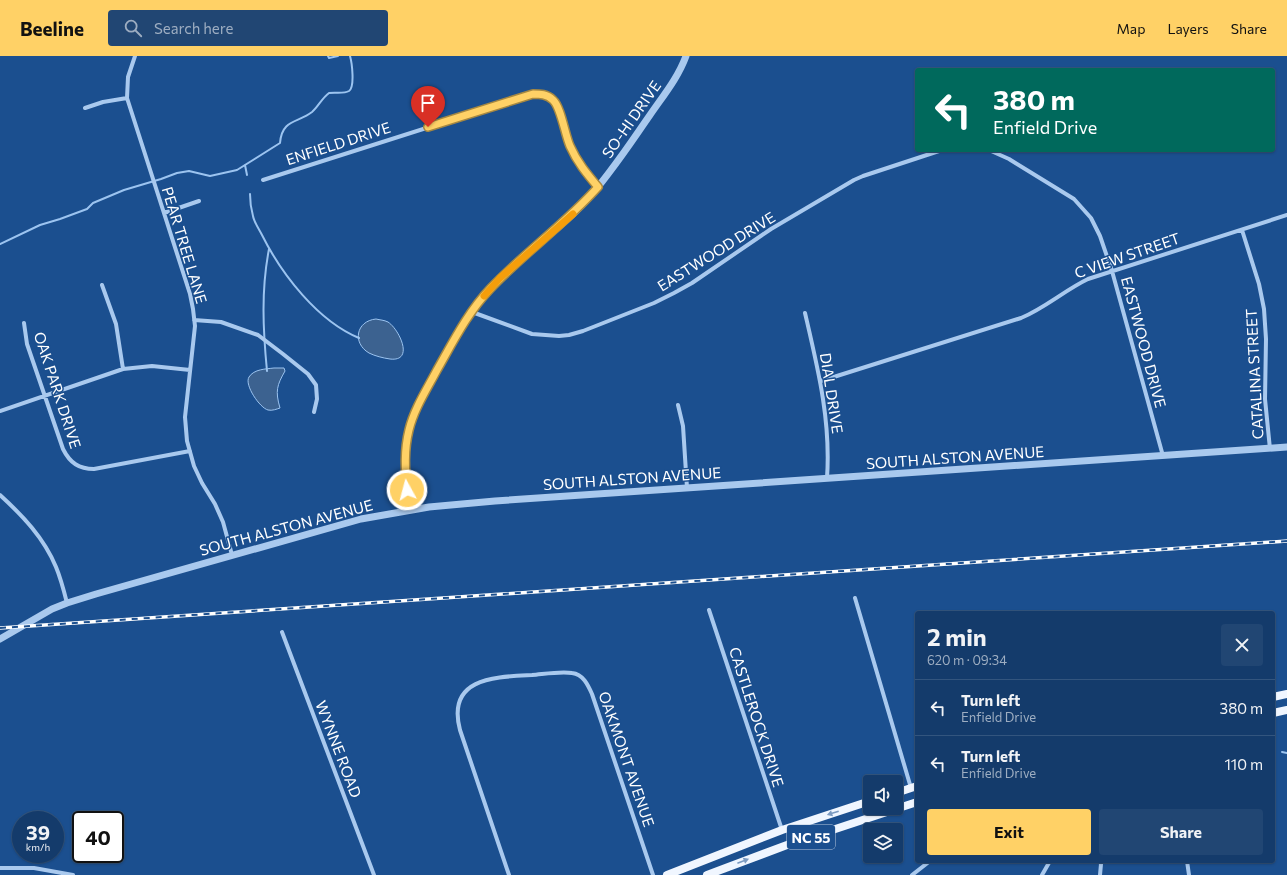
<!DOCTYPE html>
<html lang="en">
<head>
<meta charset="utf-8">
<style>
	body { margin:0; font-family:Commissioner,sans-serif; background:#214673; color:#f1f3f6; height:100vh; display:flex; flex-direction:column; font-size:15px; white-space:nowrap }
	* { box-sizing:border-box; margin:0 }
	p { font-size:13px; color:#9dadc1 }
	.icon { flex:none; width:22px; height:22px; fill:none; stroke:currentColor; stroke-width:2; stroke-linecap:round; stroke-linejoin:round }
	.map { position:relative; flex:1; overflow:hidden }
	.drawer { position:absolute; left:915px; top:555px; width:360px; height:252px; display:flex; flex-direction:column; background:#143b6b; border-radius:4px; box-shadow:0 1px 3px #0004,0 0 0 1px #33557e }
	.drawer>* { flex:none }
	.banner { position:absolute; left:915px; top:12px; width:360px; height:84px; border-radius:4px; box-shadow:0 1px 3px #0004,0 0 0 1px #33557e; background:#00695c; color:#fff; overflow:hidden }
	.tools { position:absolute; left:863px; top:719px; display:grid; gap:8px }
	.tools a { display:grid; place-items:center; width:40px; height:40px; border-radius:4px; background:#143b6b; box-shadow:0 1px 3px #0004,0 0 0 1px #33557e; font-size:20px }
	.speed { position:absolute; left:12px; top:755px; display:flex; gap:8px; font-size:20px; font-weight:700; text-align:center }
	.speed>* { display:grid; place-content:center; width:52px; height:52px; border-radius:50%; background:#143b6b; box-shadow:0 1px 3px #0004,0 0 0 1px #33557e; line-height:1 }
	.speed small { font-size:10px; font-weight:400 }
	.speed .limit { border:2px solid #111; border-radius:6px; background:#fff; color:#111 }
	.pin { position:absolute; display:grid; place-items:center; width:34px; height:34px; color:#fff; margin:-41px -17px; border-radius:50% 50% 50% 0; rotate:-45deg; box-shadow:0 0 4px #0007 }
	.pin .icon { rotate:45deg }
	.me { position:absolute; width:44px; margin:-22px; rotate:353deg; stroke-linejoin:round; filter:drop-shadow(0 0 3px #0008) }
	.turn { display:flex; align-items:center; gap:14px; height:84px; padding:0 12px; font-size:18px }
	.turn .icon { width:52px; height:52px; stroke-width:2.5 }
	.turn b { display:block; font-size:28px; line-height:34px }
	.round { display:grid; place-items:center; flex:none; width:42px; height:42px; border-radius:4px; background:#214673 }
	.summary { display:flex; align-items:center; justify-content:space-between; height:68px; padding:0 12px }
	h1 { font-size:24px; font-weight:700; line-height:30px }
	.primary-button { display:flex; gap:8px; margin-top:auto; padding:8px 12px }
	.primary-button a { flex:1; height:46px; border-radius:4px; background:#ffd166; color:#111; font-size:16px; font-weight:700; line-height:46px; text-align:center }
	.primary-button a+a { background:#214673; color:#f1f3f6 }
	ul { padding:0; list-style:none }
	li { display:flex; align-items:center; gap:12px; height:56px; padding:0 12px; border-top:1px solid #33557e }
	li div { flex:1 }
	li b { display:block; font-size:15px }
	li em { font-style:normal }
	header { display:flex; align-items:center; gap:24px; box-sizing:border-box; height:56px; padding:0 20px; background:#ffd166; color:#111 }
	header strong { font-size:19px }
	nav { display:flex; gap:22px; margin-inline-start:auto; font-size:14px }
	.search { width:280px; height:36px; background:#214673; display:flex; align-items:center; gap:10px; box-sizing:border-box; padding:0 14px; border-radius:4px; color:#9dadc1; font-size:15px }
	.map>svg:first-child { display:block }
	.water { fill:#3c6290; stroke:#9cc4f0 }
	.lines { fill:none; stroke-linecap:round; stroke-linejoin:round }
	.stream { stroke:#9cc4f0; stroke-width:2 }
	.minor { stroke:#a9c9ee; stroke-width:4 }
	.tertiary { stroke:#a9c9ee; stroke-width:7 }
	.primary { stroke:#f0f6ff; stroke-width:8 }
	.rail-casing { stroke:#fff; stroke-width:3.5 }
	.rail { stroke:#1b4f8f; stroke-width:2; stroke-dasharray:6; stroke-linecap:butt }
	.oneway { fill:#7b9ac1 }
	.route-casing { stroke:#a68842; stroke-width:10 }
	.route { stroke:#ffd166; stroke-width:7 }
	.slow { stroke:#f59e0b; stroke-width:7 }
	.labels { text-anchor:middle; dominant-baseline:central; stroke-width:3; stroke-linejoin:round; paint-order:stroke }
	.shield { fill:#1b4f8f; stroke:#bbcadd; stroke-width:1 }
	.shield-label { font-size:14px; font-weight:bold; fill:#fff }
	.street-label { font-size:15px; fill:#fff; stroke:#1b4f8f }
</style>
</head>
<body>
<header>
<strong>Beeline</strong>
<div class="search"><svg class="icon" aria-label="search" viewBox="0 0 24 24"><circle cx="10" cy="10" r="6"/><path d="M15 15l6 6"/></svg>Search here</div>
<nav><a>Map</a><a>Layers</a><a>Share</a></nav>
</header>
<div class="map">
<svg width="1287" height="819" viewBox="0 0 1287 819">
	<rect width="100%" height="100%" fill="#1b4f8f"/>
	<path class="water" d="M 376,263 C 380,264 384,264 388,266 C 399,273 415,306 390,303 C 383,302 375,300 369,297 C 352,287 356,265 376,263 Z
		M 274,312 L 284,312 L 285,315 C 277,329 275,335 280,352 C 277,353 272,355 268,354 C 260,352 244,329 249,321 C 254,313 266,313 274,312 Z"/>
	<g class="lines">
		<path class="stream" d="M 328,0 L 329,2 L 338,0
			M 245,109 L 247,119
			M 250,138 C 250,145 251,153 253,160 C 254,166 259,173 262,179 C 282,219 318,265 359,282
			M 0,188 L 40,169 L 60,163 L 87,153 L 93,147 L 124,134 L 161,123 L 177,117 L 189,115 L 210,120 L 237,114 L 280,87 C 282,63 298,67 312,56 C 318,51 322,42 329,37 C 335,36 344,38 349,35 C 355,31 352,7 350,0
			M 267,315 C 263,274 261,234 269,193
			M 1282,696 L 1287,697"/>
		<path class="minor" d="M 135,0 L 128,21 L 127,42 L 190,238 L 193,253 L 195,270 L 185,361 L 187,385 L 194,410 L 202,427 L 215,448 L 223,466 L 232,499
			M 85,52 L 103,46 L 127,42
			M 989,94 L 1009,103 L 1074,143 L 1091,162 L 1100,180 L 1112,215 L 1163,400
			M 263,124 L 533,38 C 540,38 547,38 553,44 C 561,51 565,79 570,90 C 577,106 587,118 598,131
			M 164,157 L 199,145
			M 1242,174 L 1259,228 L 1264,253 L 1266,283 L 1265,343 L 1270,393
			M 102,229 L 116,268 L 123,313
			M 472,256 L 532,278 L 559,280 L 569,279 L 583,275 L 654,247 L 674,237 L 692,227 L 771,173 L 854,124 L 863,120 L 942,94
			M 805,257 C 818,313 831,365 827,422
			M 194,264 L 221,266 L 258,279 L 283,298 L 308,318 L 316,329 L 317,343 L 314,356
			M 24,267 L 27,288 L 63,393 C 70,407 79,413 94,413 L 190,395
			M 821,325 L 1021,262 C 1045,252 1065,234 1088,223 L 1287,159
			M 678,349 L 683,370 L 687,432
			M 0,355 L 123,313 L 152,310 L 190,314
			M 0,439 C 23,460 44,482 56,511 C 61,523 64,535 67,547
			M 855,542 L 911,732
			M 709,554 L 782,774
			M 282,576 L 374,819
			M 1099,805 L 1101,808 L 1100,819
			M 1100,805 L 1118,805
			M 1187,805 L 1189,819
			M 0,812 L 34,812 L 73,819
			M 509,819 L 460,674 C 446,621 496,621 532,619 C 544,618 561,615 572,617 C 583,618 588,629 592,638 L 653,819
			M 912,819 L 930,805
			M 1042,819 L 1050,805"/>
		<path class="tertiary" d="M 411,454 C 407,432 403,410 406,388 C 410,360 424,337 438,313 C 455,281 473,249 499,223 C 526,196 558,175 585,146 C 609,120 629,89 650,59 C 663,40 678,22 686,0
			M 0,583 L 52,553 L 67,547 L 96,538 L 361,463 L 429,451 L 495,445 L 1287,391"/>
		<path class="primary" d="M 1273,641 L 1287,638
			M 1273,657 L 1287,654
			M 896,737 L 917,730
			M 667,819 L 782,774 L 870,745
			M 707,819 L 787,789 L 917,746"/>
		<g class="rail-casing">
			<path id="rail" d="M 0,572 L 1287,485"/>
		</g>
		<use href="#rail" class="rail"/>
	</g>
	<defs><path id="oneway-solid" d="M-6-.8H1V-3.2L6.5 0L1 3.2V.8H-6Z"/></defs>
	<g class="oneway">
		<use href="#oneway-solid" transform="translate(833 757) rotate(162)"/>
		<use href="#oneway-solid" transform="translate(743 805) rotate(-21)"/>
	</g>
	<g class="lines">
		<g class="route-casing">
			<path id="route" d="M 407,434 C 405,413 404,394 409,374 C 414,353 427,333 437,314 C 453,286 468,256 490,233 C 524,197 565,168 598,131 C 587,118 577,106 570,90 C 565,79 561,51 553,44 C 547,38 540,38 533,38 L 428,71"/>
		</g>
		<use href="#route" class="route"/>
		<path class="slow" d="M 484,240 L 500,222 L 573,158"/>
	</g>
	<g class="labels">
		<rect class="shield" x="787" y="769" width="48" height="24" rx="3"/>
		<g class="shield-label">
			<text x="811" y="781">NC 55</text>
		</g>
		<g class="street-label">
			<text transform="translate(631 63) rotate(-55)">SO-HI DRIVE</text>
			<text transform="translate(338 87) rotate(-18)">ENFIELD DRIVE</text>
			<text transform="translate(185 189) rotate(73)">PEAR TREE LANE</text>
			<text transform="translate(716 195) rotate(-32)">EASTWOOD DRIVE</text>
			<text transform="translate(1127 199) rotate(-19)">C VIEW STREET</text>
			<text transform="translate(1144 286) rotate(75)">EASTWOOD DRIVE</text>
			<text transform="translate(1254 318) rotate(-93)">CATALINA STREET</text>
			<text transform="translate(58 334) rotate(72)">OAK PARK DRIVE</text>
			<text transform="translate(832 337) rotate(81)">DIAL DRIVE</text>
			<text transform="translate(955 401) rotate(-4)">SOUTH ALSTON AVENUE</text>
			<text transform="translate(632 422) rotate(-4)">SOUTH ALSTON AVENUE</text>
			<text transform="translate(286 471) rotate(-15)">SOUTH ALSTON AVENUE</text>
			<text transform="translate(757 661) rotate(72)">CASTLEROCK DRIVE</text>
			<text transform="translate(339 693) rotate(69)">WYNNE ROAD</text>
			<text transform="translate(627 703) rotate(71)">OAKMONT AVENUE</text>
		</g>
	</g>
</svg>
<div class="tools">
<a><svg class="icon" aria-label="sound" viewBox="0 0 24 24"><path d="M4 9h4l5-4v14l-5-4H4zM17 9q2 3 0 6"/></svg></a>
<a><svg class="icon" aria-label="layers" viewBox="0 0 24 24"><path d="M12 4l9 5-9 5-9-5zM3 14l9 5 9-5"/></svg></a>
</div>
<div class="speed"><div>39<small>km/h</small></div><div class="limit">40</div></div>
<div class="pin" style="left:428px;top:71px;background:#d93025"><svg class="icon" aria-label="arrive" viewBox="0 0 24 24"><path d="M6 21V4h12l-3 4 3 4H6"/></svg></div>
<svg class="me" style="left:407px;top:434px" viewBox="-20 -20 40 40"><circle r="17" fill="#ffd166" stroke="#fff" stroke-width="3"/><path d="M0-11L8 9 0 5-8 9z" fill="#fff"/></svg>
<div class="banner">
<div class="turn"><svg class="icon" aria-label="left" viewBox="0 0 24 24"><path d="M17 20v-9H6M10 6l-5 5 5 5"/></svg><div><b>380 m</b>Enfield Drive</div></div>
</div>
<section class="drawer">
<div class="summary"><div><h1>2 min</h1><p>620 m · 09:34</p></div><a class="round"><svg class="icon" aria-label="close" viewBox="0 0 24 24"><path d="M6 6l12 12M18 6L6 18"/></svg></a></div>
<ul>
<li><svg class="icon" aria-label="left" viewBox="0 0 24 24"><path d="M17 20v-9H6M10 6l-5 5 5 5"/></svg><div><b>Turn left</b><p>Enfield Drive</p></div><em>380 m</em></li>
<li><svg class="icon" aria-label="left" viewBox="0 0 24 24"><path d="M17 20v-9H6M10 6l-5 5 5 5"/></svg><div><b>Turn left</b><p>Enfield Drive</p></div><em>110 m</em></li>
</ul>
<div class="primary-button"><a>Exit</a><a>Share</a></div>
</section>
</div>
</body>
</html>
